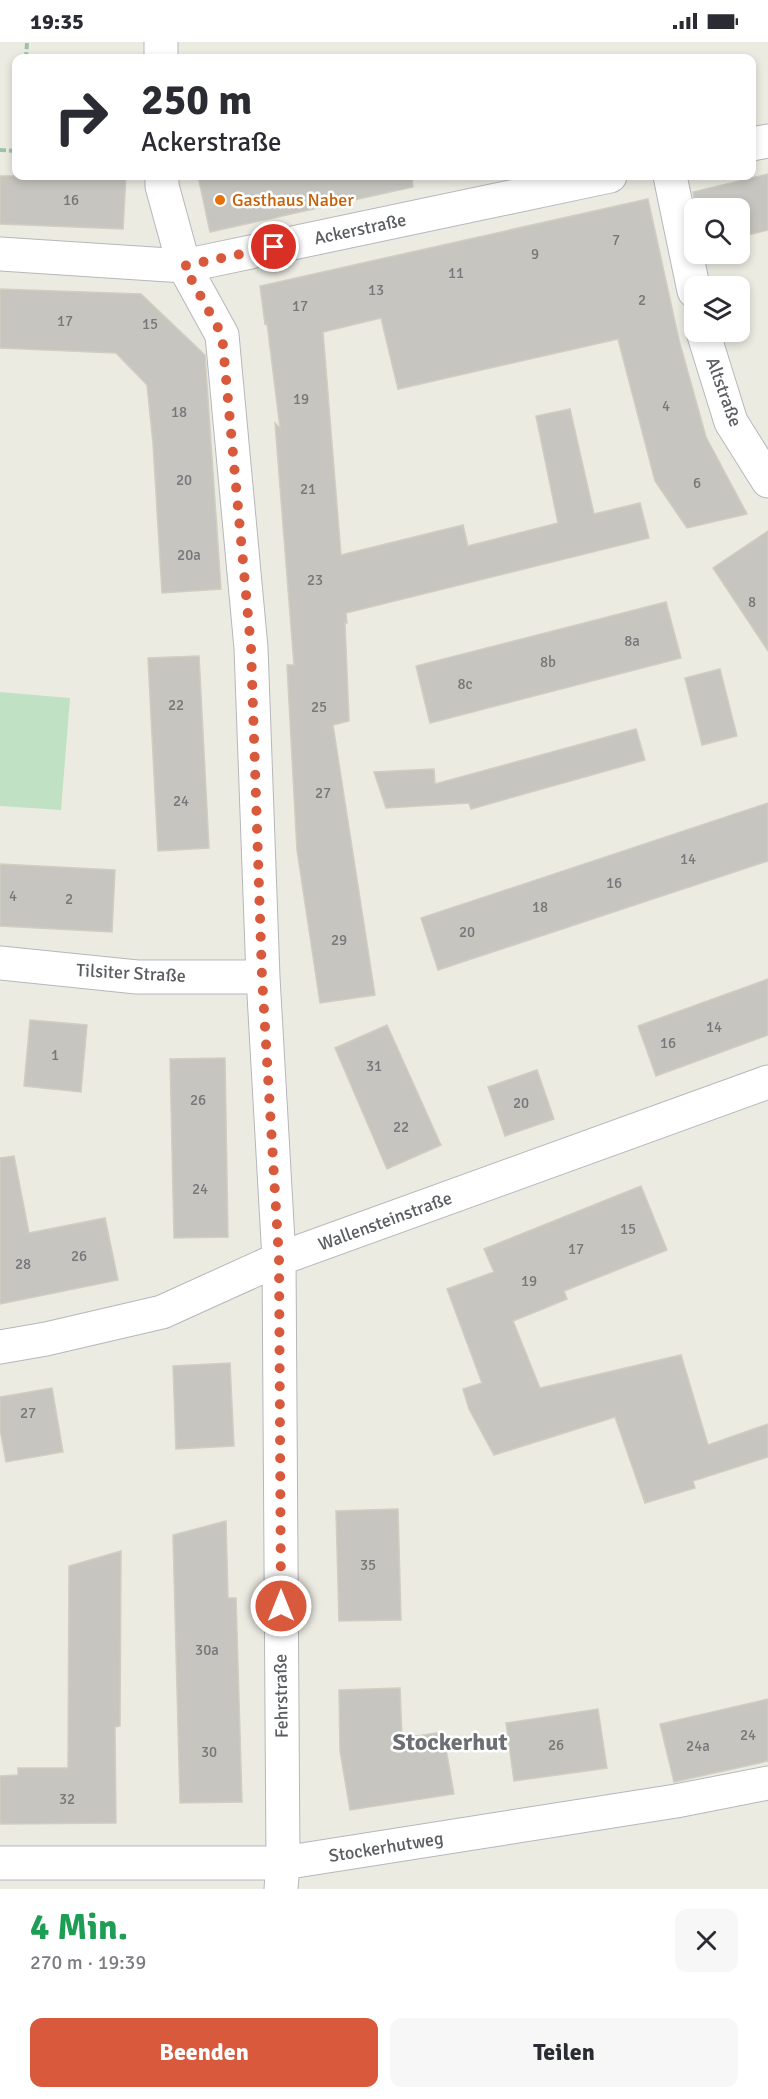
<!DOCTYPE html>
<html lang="de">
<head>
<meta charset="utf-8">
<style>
	body { margin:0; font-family:Signika,sans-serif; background:#f7f7f7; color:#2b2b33; height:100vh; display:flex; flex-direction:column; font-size:22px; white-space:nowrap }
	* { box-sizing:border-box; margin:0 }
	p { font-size:20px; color:#7c7c81 }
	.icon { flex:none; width:33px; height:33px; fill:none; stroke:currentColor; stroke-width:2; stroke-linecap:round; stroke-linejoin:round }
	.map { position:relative; height:1847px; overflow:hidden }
	.drawer { display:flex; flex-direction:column; background:#fff; flex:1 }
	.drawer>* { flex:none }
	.guide { position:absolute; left:12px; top:12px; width:744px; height:126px; border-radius:12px; box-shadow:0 3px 9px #0003; background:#fff; color:#2b2b33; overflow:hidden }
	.buttons { position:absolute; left:684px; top:156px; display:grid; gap:12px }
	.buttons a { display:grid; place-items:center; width:66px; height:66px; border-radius:12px; background:#fff; box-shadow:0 3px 9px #0003; font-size:30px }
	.pin { position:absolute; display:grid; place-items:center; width:51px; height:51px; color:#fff; margin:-26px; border:3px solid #fff; border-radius:50%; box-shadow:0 2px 6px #0007 }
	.me { position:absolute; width:66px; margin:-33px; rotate:0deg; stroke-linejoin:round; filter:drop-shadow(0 0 4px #0008) }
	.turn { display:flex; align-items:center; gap:21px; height:126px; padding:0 30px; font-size:27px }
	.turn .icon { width:78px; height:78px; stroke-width:2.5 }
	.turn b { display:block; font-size:42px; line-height:51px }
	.round { display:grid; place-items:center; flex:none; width:63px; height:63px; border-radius:12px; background:#f7f7f7 }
	.headline { display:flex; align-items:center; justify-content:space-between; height:102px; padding:0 30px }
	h1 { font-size:36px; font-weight:800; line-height:45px; color:#1e9e55 }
	.primary-button { display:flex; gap:12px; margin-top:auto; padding:12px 30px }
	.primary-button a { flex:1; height:69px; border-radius:12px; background:#d8593c; color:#fff; font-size:24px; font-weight:800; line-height:69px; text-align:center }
	.primary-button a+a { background:#f7f7f7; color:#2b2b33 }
	.status { display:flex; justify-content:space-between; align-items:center; height:42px; padding:0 30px; background:#fff; direction:ltr }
	.status svg { height:16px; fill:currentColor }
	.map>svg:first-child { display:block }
	.green { fill:#c1e1c4 }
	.building { fill:#c7c5bf; stroke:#d0cdc1; stroke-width:1.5 }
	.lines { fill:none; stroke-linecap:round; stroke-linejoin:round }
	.street-casing { stroke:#b5b7bb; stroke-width:35 }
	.path { stroke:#9ac2a9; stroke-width:4; stroke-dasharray:6 3; stroke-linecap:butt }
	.street { stroke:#fff; stroke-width:33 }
	.route { stroke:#d8593c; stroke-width:10; stroke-dasharray:0 18 }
	.food-dot { fill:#e8710a; stroke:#fff; stroke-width:2 }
	.labels { text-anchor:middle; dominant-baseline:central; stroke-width:5; stroke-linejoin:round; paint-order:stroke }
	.number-label { font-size:15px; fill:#757778 }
	.food-label { font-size:18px; fill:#c56008; stroke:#fff; text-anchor:start }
	.street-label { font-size:18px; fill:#5a5d61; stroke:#fff }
	.district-label { font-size:24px; font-weight:bold; fill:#6c6f73; stroke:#fff }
</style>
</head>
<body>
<div class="status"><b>19:35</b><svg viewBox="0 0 49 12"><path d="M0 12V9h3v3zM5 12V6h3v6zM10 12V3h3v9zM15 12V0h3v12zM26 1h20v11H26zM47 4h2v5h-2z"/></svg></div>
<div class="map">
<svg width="768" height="1847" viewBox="0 0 768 1847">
	<rect width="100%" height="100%" fill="#ecebe2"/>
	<path class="green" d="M 0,650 L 70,656 L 61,768 L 0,764 Z"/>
	<path class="building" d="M 768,132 L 768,188 L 740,195 L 740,166 L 696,166 L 693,150 Z
		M 0,134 L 126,134 L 123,187 L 0,182 Z
		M 198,134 L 412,134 L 413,145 L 210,190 Z
		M 648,157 L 679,298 L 706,395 L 747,472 L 687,486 L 655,439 L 618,297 L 398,347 L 381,276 L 323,290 L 341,513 L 463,483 L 468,504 L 558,481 L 536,374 L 570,367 L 594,472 L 640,461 L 649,496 L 346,571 L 347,581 L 345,581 L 349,679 L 333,683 L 375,953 L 320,961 L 297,808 L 287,623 L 294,623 L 275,381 L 280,386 L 267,281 L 265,282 L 260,244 Z
		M 0,247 L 141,252 L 205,313 L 221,547 L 162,551 L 153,401 L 147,343 L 116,311 L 0,306 Z
		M 768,489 L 768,609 L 713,526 Z
		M 666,560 L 681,616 L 430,681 L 416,624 Z
		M 199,614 L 209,806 L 158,809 L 148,616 Z
		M 720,627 L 737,694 L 702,703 L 685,636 Z
		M 636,687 L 645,718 L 471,767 L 469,761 L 386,766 L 374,730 L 434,727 L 435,742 Z
		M 768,761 L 768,819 L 438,928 L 421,876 Z
		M 0,822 L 115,828 L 112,890 L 0,884 Z
		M 768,937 L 768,993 L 656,1034 L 638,984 Z
		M 30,978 L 87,983 L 81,1050 L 24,1044 Z
		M 387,983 L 441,1103 L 387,1127 L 335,1006 Z
		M 225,1016 L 228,1195 L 174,1196 L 170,1017 Z
		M 537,1028 L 554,1077 L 505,1094 L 488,1045 Z
		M 14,1114 L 29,1191 L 105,1176 L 118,1238 L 0,1262 L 0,1116 Z
		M 641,1144 L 667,1208 L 564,1249 L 567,1257 L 513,1279 L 540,1346 L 681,1313 L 708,1403 L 768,1382 L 768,1415 L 693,1439 L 695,1446 L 645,1461 L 615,1375 L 494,1413 L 469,1367 L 463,1347 L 482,1341 L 447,1247 L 494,1230 L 484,1207 Z
		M 230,1321 L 234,1404 L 176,1407 L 173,1324 Z
		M 52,1346 L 63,1410 L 6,1420 L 0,1387 L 0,1355 Z
		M 398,1467 L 401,1578 L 339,1579 L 336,1469 Z
		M 226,1479 L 228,1556 L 236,1556 L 242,1760 L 180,1761 L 173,1493 Z
		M 121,1509 L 120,1684 L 115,1685 L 116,1781 L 0,1782 L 0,1734 L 18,1733 L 18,1726 L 68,1726 L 69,1524 Z
		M 400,1646 L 402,1696 L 443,1690 L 454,1752 L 350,1768 L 340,1709 L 339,1648 Z
		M 768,1657 L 768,1719 L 674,1740 L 660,1682 Z
		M 598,1667 L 607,1726 L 514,1739 L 506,1681 Z"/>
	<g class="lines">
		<g class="street-casing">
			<path id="street" d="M 161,16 L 161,0
				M 752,102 L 768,99
				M 162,134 L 162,144 L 184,224 L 222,293 L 251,606 L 263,935 L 279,1217 L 283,1821 L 281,1847
				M 670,134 L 694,249
				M 0,212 L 184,224 L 610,134
				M 703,290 L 731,380 L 768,439
				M 0,921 L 137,935 L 263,935
				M 0,1305 L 46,1297 L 162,1270 L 279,1217 L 768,1040
				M 0,1821 L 283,1821 L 676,1759 L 768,1741"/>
		</g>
		<path class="path" d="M 26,16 L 27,0
			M 0,108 L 16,109"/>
		<use href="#street" class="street"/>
	</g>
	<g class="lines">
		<path class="route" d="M 274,205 L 184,224 L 222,293 L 251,606 L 262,935 L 279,1217 L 281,1564"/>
	</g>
	<circle class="food-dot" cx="220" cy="158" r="6"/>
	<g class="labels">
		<g class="number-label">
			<text x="71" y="158">16</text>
			<text x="616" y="198">7</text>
			<text x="535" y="212">9</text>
			<text x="456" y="231">11</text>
			<text x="376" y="248">13</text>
			<text x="642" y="258">2</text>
			<text x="300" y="264">17</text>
			<text x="65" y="279">17</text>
			<text x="150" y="282">15</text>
			<text x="301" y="357">19</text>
			<text x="666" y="364">4</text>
			<text x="179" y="370">18</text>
			<text x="184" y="438">20</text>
			<text x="697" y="441">6</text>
			<text x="308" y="447">21</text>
			<text x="189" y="513">20a</text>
			<text x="315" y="538">23</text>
			<text x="752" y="560">8</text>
			<text x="632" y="599">8a</text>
			<text x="548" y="620">8b</text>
			<text x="465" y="642">8c</text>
			<text x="176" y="663">22</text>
			<text x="319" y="665">25</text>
			<text x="323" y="751">27</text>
			<text x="181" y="759">24</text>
			<text x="688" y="817">14</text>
			<text x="614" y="841">16</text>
			<text x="13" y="854">4</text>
			<text x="69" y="857">2</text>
			<text x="540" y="865">18</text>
			<text x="467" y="890">20</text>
			<text x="339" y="898">29</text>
			<text x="714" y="985">14</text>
			<text x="668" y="1001">16</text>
			<text x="55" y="1013">1</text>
			<text x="374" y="1024">31</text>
			<text x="198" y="1058">26</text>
			<text x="521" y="1061">20</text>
			<text x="401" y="1085">22</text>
			<text x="200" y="1147">24</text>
			<text x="628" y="1187">15</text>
			<text x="576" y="1207">17</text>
			<text x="79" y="1214">26</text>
			<text x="23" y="1222">28</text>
			<text x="529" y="1239">19</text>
			<text x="28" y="1371">27</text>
			<text x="368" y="1523">35</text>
			<text x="207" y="1608">30a</text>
			<text x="748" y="1693">24</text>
			<text x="556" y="1703">26</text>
			<text x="698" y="1704">24a</text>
			<text x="209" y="1710">30</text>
			<text x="67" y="1757">32</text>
		</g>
		<g class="food-label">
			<text x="232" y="158">Gasthaus Naber</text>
		</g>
		<g class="street-label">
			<text transform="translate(360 187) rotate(-12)">Ackerstraße</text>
			<text transform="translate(724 350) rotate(70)">Altstraße</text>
			<text transform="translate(131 931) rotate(3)">Tilsiter Straße</text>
			<text transform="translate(385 1179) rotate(-20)">Wallensteinstraße</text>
			<text transform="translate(281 1654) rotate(-91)">Fehrstraße</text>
			<text transform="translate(386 1805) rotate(-9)">Stockerhutweg</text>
		</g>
		<g class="district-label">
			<text x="450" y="1700">Stockerhut</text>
		</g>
	</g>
</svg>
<div class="buttons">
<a><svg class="icon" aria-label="search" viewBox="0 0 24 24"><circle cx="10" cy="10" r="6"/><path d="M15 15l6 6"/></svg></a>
<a><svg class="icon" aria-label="layers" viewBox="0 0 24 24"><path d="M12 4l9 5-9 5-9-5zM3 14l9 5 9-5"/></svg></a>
</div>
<div class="pin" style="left:274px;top:205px;background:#d93025"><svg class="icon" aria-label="arrive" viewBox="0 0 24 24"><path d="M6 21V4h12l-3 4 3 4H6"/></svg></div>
<svg class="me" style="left:281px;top:1564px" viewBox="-20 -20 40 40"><circle r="17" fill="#d8593c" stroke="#fff" stroke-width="3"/><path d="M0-11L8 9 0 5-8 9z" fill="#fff"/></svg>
<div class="guide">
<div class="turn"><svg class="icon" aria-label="right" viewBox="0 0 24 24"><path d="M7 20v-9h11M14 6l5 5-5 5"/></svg><div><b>250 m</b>Ackerstraße</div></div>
</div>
</div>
<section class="drawer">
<div class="headline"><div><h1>4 Min.</h1><p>270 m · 19:39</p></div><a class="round"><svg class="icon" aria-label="close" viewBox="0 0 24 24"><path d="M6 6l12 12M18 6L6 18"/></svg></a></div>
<div class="primary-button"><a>Beenden</a><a>Teilen</a></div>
</section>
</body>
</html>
